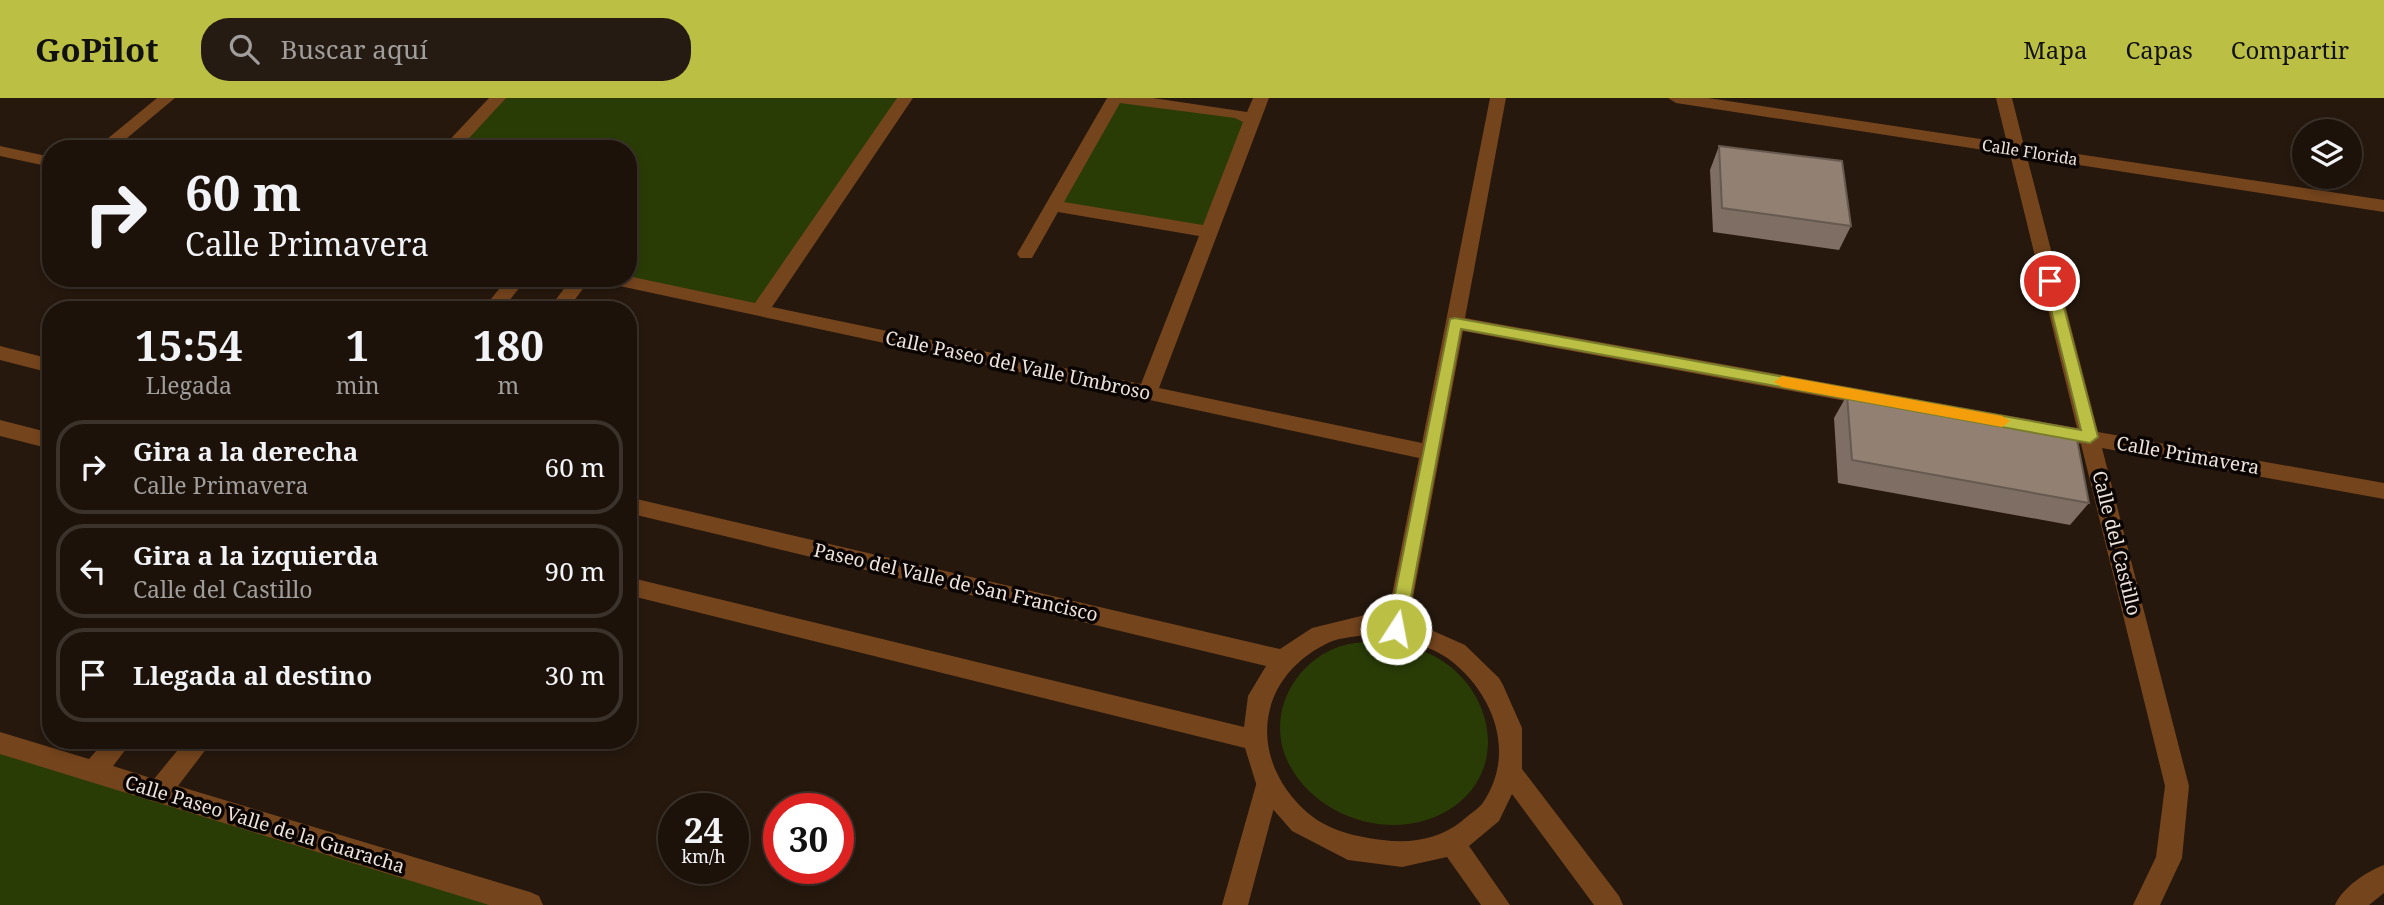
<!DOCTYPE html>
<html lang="es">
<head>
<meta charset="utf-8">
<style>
	body { margin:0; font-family:"Noto Serif",serif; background:#251b13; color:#f1f3f6; height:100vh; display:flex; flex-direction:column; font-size:26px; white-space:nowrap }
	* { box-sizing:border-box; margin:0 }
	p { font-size:23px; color:#a09e9c }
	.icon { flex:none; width:38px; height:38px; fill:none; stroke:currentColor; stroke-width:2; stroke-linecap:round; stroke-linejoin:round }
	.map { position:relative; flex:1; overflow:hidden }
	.details { position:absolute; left:42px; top:203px; width:595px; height:448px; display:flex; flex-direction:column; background:#1c120a; border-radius:28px; box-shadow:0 4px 10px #0003,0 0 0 2px #3a322b }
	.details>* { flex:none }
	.banner { position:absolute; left:42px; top:42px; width:595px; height:147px; border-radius:28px; box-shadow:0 4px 10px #0003,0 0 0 2px #3a322b; background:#1c120a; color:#f1f3f6; overflow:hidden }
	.controls { position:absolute; left:2292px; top:21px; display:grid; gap:14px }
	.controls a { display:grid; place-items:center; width:70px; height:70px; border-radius:50%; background:#1c120a; box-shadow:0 4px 10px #0003,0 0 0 2px #3a322b; font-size:35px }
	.speed { position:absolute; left:658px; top:695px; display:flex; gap:14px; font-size:35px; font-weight:700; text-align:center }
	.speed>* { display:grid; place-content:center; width:91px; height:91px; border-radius:50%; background:#1c120a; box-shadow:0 4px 10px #0003,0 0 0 2px #3a322b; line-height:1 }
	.speed small { font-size:18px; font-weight:400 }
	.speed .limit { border:10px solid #d22; background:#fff; color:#111 }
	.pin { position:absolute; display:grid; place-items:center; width:60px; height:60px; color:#fff; margin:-30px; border:4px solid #fff; border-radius:50%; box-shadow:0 2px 7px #0007 }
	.me { position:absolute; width:77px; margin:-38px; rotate:11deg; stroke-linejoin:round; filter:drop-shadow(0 0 5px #0008) }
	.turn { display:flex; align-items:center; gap:24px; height:147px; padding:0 28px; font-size:32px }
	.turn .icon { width:91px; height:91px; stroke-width:2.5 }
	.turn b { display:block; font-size:49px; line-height:60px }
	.eta { display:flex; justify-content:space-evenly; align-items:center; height:119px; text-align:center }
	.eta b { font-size:42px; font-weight:700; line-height:49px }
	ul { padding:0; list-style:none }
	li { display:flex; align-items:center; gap:21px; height:94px; margin:0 14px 10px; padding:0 14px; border:4px solid #3a322b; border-radius:28px }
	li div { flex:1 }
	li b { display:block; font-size:26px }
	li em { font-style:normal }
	header { display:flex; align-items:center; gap:42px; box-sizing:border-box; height:98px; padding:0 35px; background:#bbc044; color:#111 }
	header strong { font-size:33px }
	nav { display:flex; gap:38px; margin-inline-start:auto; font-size:24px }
	.search { width:490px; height:63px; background:#251b13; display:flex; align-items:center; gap:18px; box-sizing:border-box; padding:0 24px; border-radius:28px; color:#a09e9c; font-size:26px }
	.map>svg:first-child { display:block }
	.green { fill:#293c06 }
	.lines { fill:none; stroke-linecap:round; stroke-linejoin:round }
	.minor { fill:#74441d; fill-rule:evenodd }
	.tertiary { fill:#74441d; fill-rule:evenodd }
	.wall { fill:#7e6e63 }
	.building { fill:#928073; stroke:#665a50; stroke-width:2 }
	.route { fill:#bbc044; stroke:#7a7d2c; stroke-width:2 }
	.slow { fill:#f59e0b }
	.labels { text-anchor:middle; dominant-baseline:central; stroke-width:7; stroke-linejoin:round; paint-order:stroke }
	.far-street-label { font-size:16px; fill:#ede3dc; stroke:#0a0503 }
	.street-label { font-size:19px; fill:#ede3dc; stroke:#0a0503 }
</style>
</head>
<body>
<header>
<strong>GoPilot</strong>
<div class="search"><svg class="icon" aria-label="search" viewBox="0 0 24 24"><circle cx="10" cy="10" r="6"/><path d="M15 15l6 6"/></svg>Buscar aquí</div>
<nav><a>Mapa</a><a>Capas</a><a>Compartir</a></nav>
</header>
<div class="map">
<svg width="2384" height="807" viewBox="0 0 2384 807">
	<rect width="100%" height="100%" fill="#26180d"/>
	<path class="green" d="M 498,0 L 905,0 L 761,211 L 628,180 L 628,51 L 449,51 Z
		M 1116,0 L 1252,22 L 1209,134 L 1055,107 Z
		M 1373,543 C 1395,545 1414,548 1434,558 C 1491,588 1510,666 1456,707 C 1404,746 1321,725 1290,668 C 1264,621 1292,564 1341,548 C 1351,545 1363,544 1373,543 Z
		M 0,645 L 530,807 L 0,807 Z"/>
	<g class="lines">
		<path class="minor" d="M 157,0 L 175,0 L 114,51 L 95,51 Z
			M 489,0 L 506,0 L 459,51 L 441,51 Z
			M 897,0 L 913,0 L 772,209 L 1141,286 L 1199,138 L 1058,114 L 1032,160 L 1020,160 L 1017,156 L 1107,0 L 1153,0 L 1247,14 L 1253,0 L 1269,0 L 1159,290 L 1422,345 L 1490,0 L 1506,0 L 1465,220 L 2077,330 L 2010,56 L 1676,5 L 1668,0 L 1708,0 L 2007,45 L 1996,0 L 2012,0 L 2024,48 L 2384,102 L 2384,114 L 2027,59 L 2098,334 L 2384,385 L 2384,401 L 2102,350 L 2189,688 L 2182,760 L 2160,807 L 2133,807 L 2156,759 L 2165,688 L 2081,346 L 1463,233 L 1407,532 L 1404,539 L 1396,542 L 1388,539 L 1385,532 L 1419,360 L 601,184 L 598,180 L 628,178 L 755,205 ZM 1120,5 L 1235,20 L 1243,24 L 1203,127 L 1064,104 Z
			M 0,48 L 51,59 L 51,69 L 0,58 Z
			M 508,180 L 527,180 L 502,212 L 482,212 Z
			M 572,180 L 591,180 L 567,212 L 548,212 Z
			M 0,634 L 89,661 L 106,642 L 133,642 L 113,668 L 154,681 L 186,642 L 213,642 L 178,688 L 530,794 L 539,798 L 543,807 L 489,807 L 0,656 Z
			M 1268,676 L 1277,679 L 1280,687 L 1248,807 L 1222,807 L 1256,687 L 1259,679 Z
			M 2384,767 L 2384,795 L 2369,807 L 2335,807 C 2342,790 2367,773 2384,767 Z"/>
		<path class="tertiary" d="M 0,248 L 51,261 L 51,275 L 0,262 Z
			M 0,322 L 51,335 L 51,351 L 0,338 Z
			M 628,399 L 1280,551 L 1312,530 L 1365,517 L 1413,524 L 1465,547 L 1499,580 L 1503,587 L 1522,630 L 1522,671 L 1619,798 L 1623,807 L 1594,807 L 1512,696 L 1499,723 L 1469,748 L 1510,807 L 1481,807 L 1447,759 L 1402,769 L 1348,762 L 1292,733 L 1259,695 L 1245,650 L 628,497 L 628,479 L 1244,629 L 1248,598 L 1266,568 L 628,415 ZM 1365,537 C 1394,541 1426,544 1450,562 C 1494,596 1517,656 1482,706 C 1477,712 1468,717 1462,723 C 1439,741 1411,746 1383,742 C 1357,739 1330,733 1309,716 C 1249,665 1253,584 1324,547 C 1335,540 1352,539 1365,537 Z"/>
	</g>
	<path class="wall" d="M 1719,48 L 1851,128 L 1839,152 L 1713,134 L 1710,72 Z
		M 1847,297 L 2089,405 L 2070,427 L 1838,385 L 1834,320 Z"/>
	<path class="building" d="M 1719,48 L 1842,63 L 1851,128 L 1722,110 Z
		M 1847,297 L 2076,336 L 2089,405 L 1852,362 Z"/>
	<path class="route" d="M 2050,178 L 2057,183 L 2098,339 L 2090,345 L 1461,231 L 1405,531 L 1403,537 L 1396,539 L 1390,537 L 1388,531 L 1450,221 L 1455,220 L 2081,332 L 2044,183 Z"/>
	<path class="slow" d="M 1782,278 L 2002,318 L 2010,323 L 2002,329 L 1782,289 L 1774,284 Z"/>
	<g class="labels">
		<g class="far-street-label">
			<text transform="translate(2030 54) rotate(9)">Calle Florida</text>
		</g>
		<g class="street-label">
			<text transform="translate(1018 267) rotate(12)">Calle Paseo del Valle Umbroso</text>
			<text transform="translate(2188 357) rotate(10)">Calle Primavera</text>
			<text transform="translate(2117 445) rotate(76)">Calle del Castillo</text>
			<text transform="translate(956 484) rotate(13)">Paseo del Valle de San Francisco</text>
			<text transform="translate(265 726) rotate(17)">Calle Paseo Valle de la Guaracha</text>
		</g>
	</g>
</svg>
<div class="controls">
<a><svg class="icon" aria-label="layers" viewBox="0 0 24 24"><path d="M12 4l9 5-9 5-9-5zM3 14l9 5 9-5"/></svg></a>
</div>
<div class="speed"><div>24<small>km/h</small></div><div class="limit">30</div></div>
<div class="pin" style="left:2050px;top:183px;background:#d93025"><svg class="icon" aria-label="arrive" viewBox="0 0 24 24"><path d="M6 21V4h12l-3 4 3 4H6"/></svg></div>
<svg class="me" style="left:1396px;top:531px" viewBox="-20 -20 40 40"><circle r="17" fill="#bbc044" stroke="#fff" stroke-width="3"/><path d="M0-11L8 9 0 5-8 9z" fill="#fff"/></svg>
<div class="banner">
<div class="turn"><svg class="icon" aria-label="right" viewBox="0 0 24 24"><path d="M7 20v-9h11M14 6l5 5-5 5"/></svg><div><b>60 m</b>Calle Primavera</div></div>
</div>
<section class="details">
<div class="eta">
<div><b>15:54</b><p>Llegada</p></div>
<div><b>1</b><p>min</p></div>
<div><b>180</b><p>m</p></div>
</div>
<ul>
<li><svg class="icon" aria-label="right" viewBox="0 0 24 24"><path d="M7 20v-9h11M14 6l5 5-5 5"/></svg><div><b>Gira a la derecha</b><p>Calle Primavera</p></div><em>60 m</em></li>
<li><svg class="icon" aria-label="left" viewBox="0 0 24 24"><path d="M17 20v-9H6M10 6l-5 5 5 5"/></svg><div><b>Gira a la izquierda</b><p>Calle del Castillo</p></div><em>90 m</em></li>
<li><svg class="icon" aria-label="arrive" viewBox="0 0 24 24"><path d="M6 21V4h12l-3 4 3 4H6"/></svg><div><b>Llegada al destino</b></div><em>30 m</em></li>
</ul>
</section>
</div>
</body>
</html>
